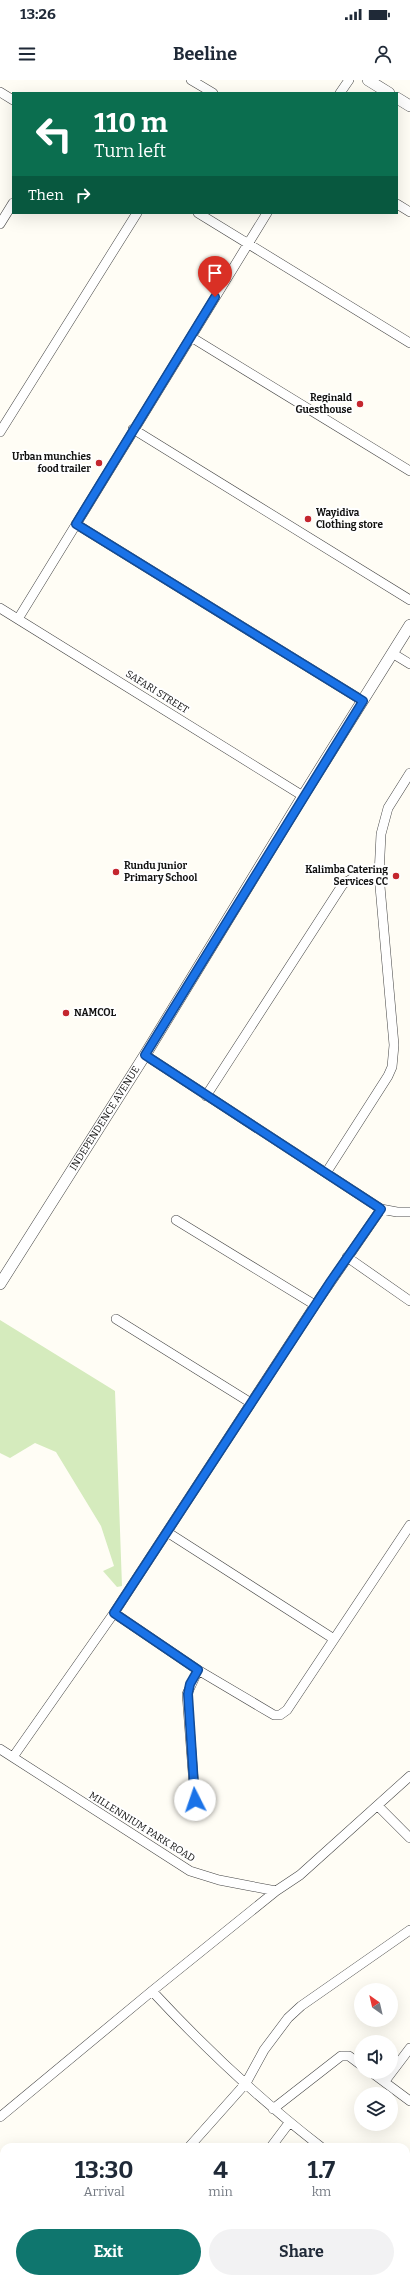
<!DOCTYPE html>
<html lang="en">
<head>
<meta charset="utf-8">
<style>
	body { margin:0; font-family:Bitter,serif; background:#f2f2f3; color:#1f2937; height:100vh; display:flex; flex-direction:column; font-size:15px; white-space:nowrap }
	* { box-sizing:border-box; margin:0 }
	p { font-size:13px; color:#747a83 }
	.icon { flex:none; width:22px; height:22px; fill:none; stroke:currentColor; stroke-width:2; stroke-linecap:round; stroke-linejoin:round }
	.map { position:relative; flex:1; overflow:hidden }
	.drawer { position:absolute; left:0px; top:2063px; width:410px; height:140px; display:flex; flex-direction:column; background:#fff; border-radius:12px 12px 0 0; box-shadow:0 4px 16px #0002 }
	.drawer>* { flex:none }
	.guide { position:absolute; left:12px; top:12px; width:386px; height:122px; border-radius:0px; box-shadow:0 4px 16px #0002; background:#0b6e4f; color:#fff; overflow:hidden }
	.needle { width:26px; rotate:326deg }
	.buttons { position:absolute; left:354px; top:1903px; display:grid; gap:8px }
	.buttons a { display:grid; place-items:center; width:44px; height:44px; border-radius:50%; background:#fff; box-shadow:0 4px 16px #0002; font-size:20px }
	.pin { position:absolute; display:grid; place-items:center; width:34px; height:34px; color:#fff; margin:-41px -17px; border-radius:50% 50% 50% 0; rotate:-45deg; box-shadow:0 0 4px #0007 }
	.pin .icon { rotate:45deg }
	.me { position:absolute; width:44px; margin:-22px; rotate:356deg; stroke-linejoin:round; filter:drop-shadow(0 0 3px #0008) }
	.turn { display:flex; align-items:center; gap:14px; height:84px; padding:0 16px; font-size:18px }
	.turn .icon { width:52px; height:52px; stroke-width:2.5 }
	.turn b { display:block; font-size:28px; line-height:34px }
	.then { display:flex; align-items:center; height:38px; padding:0 16px; background:#0003; gap:8px; font-size:15px }
	.eta { display:flex; justify-content:space-evenly; align-items:center; height:68px; text-align:center }
	.eta b { font-size:24px; font-weight:700; line-height:28px }
	.cta { display:flex; gap:8px; margin-top:auto; padding:8px 16px }
	.cta a { flex:1; height:46px; border-radius:24px; background:#0f766e; color:#fff; font-size:16px; font-weight:700; line-height:46px; text-align:center }
	.cta a+a { background:#f2f2f3; color:#1f2937 }
	.status { display:flex; justify-content:space-between; align-items:center; height:28px; padding:0 20px; background:#fff; direction:ltr }
	.status svg { height:11px; fill:currentColor }
	header { display:flex; justify-content:space-between; align-items:center; height:52px; padding:0 16px; background:#fff; font-size:18px; font-weight:700 }
	.map>svg:first-child { display:block }
	.green { fill:#d5ebbd }
	.lines { fill:none; stroke-linecap:round; stroke-linejoin:round }
	.minor-casing { stroke:#444; stroke-width:10 }
	.tertiary-casing { stroke:#444; stroke-width:12 }
	.minor { stroke:#fff; stroke-width:9 }
	.tertiary { stroke:#fff; stroke-width:11 }
	.route-casing { stroke:#114b97; stroke-width:10 }
	.route { stroke:#1a73e8; stroke-width:7 }
	.poi-dot { fill:#c4262e; stroke:#fff; stroke-width:1.5 }
	.labels { text-anchor:middle; dominant-baseline:central; stroke-width:4; stroke-linejoin:round; paint-order:stroke }
	.poi-label { font-size:10px; font-weight:bold; fill:#111; stroke:#fff; text-anchor:end }
	.street-label { font-size:10px; fill:#111; stroke:#fff }
</style>
</head>
<body>
<div class="status"><b>13:26</b><svg viewBox="0 0 49 12"><path d="M0 12V9h3v3zM5 12V6h3v6zM10 12V3h3v9zM15 12V0h3v12zM26 1h20v11H26zM47 4h2v5h-2z"/></svg></div>
<header><svg class="icon" aria-label="menu" viewBox="0 0 24 24"><path d="M4 6h16M4 12h16M4 18h16"/></svg>Beeline<svg class="icon" aria-label="person" viewBox="0 0 24 24"><circle cx="12" cy="8" r="4"/><path d="M4 21q1-7 8-7t8 7"/></svg></header>
<div class="map">
<svg width="410" height="2203" viewBox="0 0 410 2203">
	<rect width="100%" height="100%" fill="#fffdf5"/>
	<path class="green" d="M 0,1240 L 115,1311 L 122,1506 L 117,1507 L 103,1491 L 114,1486 L 101,1446 L 56,1372 L 35,1363 L 10,1378 L 0,1373 Z"/>
	<g class="lines">
		<g class="minor-casing">
			<path id="minor" d="M 191,0 L 213,13
				M 0,12 L 13,20
				M 340,13 L 349,0
				M 397,124 L 410,132
				M 198,133 L 410,263
				M 0,144 L 13,123
				M 191,257 L 410,391
				M 133,349 L 410,520
				M 0,352 L 137,133
				M 76,444 L 363,621
				M 0,528 L 303,716
				M 18,539 L 267,133
				M 392,573 L 410,584
				M 145,975 L 381,1129 L 397,1132 L 410,1132
				M 206,1016 L 343,804 L 353,798 L 379,795
				M 326,1093 L 388,996 L 392,987 L 394,965 L 379,795 L 381,754 L 388,728 L 410,693
				M 176,1140 L 315,1225
				M 347,1177 L 410,1221
				M 116,1239 L 251,1323
				M 167,1452 L 334,1559
				M 114,1533 L 198,1590 L 274,1635 L 280,1635 L 287,1630 L 410,1445
				M 0,1669 L 190,1791 L 219,1800 L 276,1811 L 300,1795 L 410,1696
				M 13,1677 L 114,1533 L 315,1225 L 381,1129
				M 195,1720 L 187,1614 L 198,1590
				M 378,1726 L 410,1758
				M 152,1911 C 204,1967 260,2020 321,2067
				M 371,1992 L 410,2021
				M 385,2001 L 410,1968
				M 273,2029 L 341,1976 L 349,1976 L 361,1985
				M 0,2037 L 152,1911 L 276,1811
				M 189,2067 L 246,2003 L 264,1970 L 288,1938 L 301,1926 L 410,1850
				M 271,2067 L 289,2043
				M 406,2131 L 410,2135
				M 0,2142 L 4,2147
				M 51,2199 L 55,2203
				M 187,2199 L 196,2203
				M 70,2203 L 73,2199
				M 294,2203 L 297,2199"/>
		</g>
		<g class="tertiary-casing">
			<g id="tertiary">
				<path d="M 368,0 L 389,13"/>
				<path d="M 397,18 L 410,26"/>
				<path id="s1" d="M 0,1204 L 145,975 L 303,716 L 410,545"/>
			</g>
		</g>
		<use href="#minor" class="minor"/>
		<use href="#tertiary" class="tertiary"/>
	</g>
	<g class="lines">
		<g class="route-casing">
			<path id="route" d="M 195,1720 L 188,1614 L 190,1604 L 198,1590 L 114,1533 L 331,1201 L 381,1129 L 145,975 L 363,621 L 76,444 L 215,217"/>
		</g>
		<use href="#route" class="route"/>
	</g>
	<g class="poi-dot">
		<circle cx="360" cy="324" r="4"/>
		<circle cx="99" cy="383" r="4"/>
		<circle cx="308" cy="439" r="4"/>
		<circle cx="116" cy="792" r="4"/>
		<circle cx="396" cy="796" r="4"/>
		<circle cx="66" cy="933" r="4"/>
	</g>
	<g class="labels">
		<g class="poi-label">
			<text x="352" y="318">Reginald<tspan x="352" dy="12">Guesthouse</tspan></text>
			<text x="91" y="377">Urban munchies<tspan x="91" dy="12">food trailer</tspan></text>
			<text x="316" y="433" text-anchor="start">Wayidiva<tspan x="316" dy="12">Clothing store</tspan></text>
			<text x="124" y="786" text-anchor="start">Rundu Junior<tspan x="124" dy="12">Primary School</tspan></text>
			<text x="388" y="790">Kalimba Catering<tspan x="388" dy="12">Services CC</tspan></text>
			<text x="74" y="933" text-anchor="start">NAMCOL</text>
		</g>
		<g class="street-label">
			<text transform="translate(157 612) rotate(32)">SAFARI STREET</text>
			<text stroke="none"><textPath href="#s1" startOffset="196">INDEPENDENCE AVENUE</textPath></text>
			<text transform="translate(142 1747) rotate(32)">MILLENNIUM PARK ROAD</text>
		</g>
	</g>
</svg>
<div class="buttons">
<a><svg class="needle" viewBox="-14 -14 28 28"><path d="M0-13l5 13h-10z" fill="#e53935"/><path d="M0 13l5-13h-10z" fill="#747a83"/></svg></a>
<a><svg class="icon" aria-label="sound" viewBox="0 0 24 24"><path d="M4 9h4l5-4v14l-5-4H4zM17 9q2 3 0 6"/></svg></a>
<a><svg class="icon" aria-label="layers" viewBox="0 0 24 24"><path d="M12 4l9 5-9 5-9-5zM3 14l9 5 9-5"/></svg></a>
</div>
<div class="pin" style="left:215px;top:217px;background:#d93025"><svg class="icon" aria-label="arrive" viewBox="0 0 24 24"><path d="M6 21V4h12l-3 4 3 4H6"/></svg></div>
<svg class="me" style="left:195px;top:1720px" viewBox="-20 -20 40 40"><circle r="19" fill="#fff"/><path d="M0-13L10 11 0 6-10 11z" fill="#1a73e8"/></svg>
<div class="guide">
<div class="turn"><svg class="icon" aria-label="left" viewBox="0 0 24 24"><path d="M17 20v-9H6M10 6l-5 5 5 5"/></svg><div><b>110 m</b>Turn left</div></div>
<div class="then">Then<svg class="icon" aria-label="right" viewBox="0 0 24 24"><path d="M7 20v-9h11M14 6l5 5-5 5"/></svg></div>
</div>
<section class="drawer">
<div class="eta">
<div><b>13:30</b><p>Arrival</p></div>
<div><b>4</b><p>min</p></div>
<div><b>1.7</b><p>km</p></div>
</div>
<div class="cta"><a>Exit</a><a>Share</a></div>
</section>
</div>
</body>
</html>
